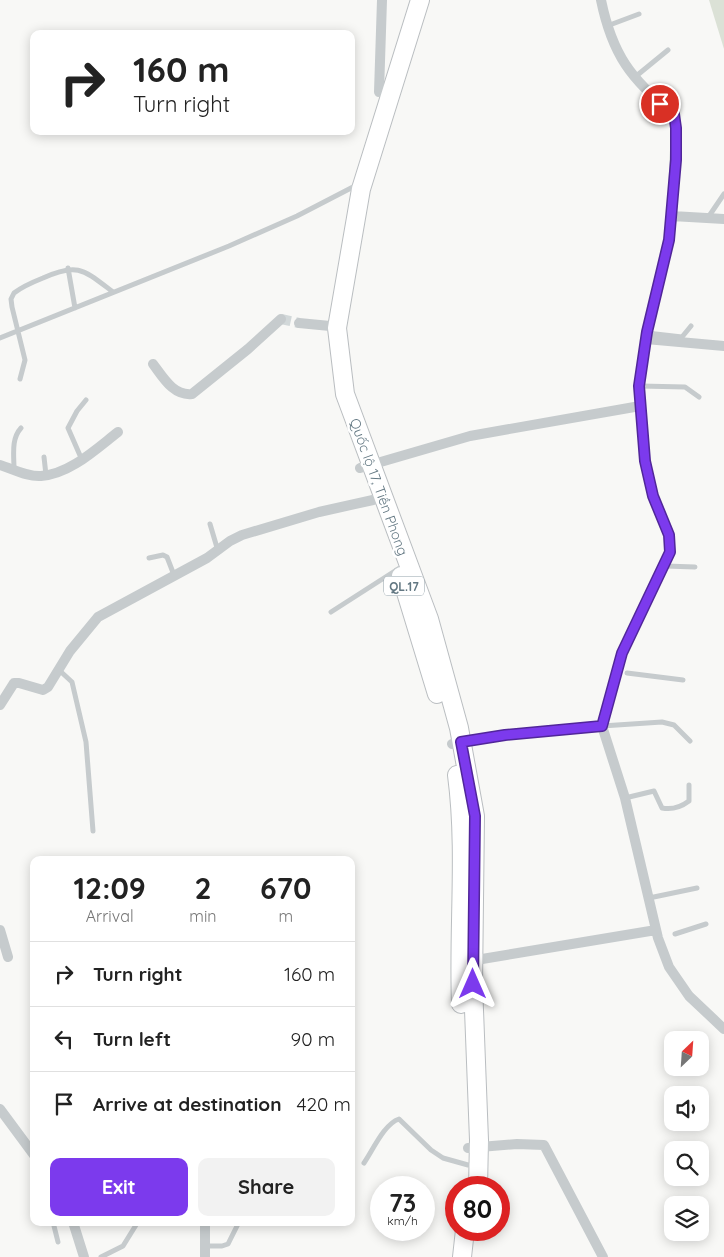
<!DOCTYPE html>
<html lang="en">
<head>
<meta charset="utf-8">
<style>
	body { margin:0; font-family:Quicksand,sans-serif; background:#f2f2f2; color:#222; height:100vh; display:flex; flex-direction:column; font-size:19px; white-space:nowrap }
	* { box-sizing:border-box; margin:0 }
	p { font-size:16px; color:#767676 }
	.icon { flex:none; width:28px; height:28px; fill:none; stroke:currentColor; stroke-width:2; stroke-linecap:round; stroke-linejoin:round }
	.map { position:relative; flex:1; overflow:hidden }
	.side { position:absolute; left:30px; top:856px; width:325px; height:370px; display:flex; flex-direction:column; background:#fff; border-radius:10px; box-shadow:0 2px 12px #0003 }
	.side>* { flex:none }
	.guide { position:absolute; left:30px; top:30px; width:325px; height:105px; border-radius:10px; box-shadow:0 2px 12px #0003; background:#fff; color:#222; overflow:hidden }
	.needle { width:32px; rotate:25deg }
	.fabs { position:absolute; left:664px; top:1031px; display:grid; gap:10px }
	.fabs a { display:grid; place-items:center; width:45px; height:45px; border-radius:10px; background:#fff; box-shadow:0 2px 12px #0003; font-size:25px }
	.speed { position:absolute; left:370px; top:1176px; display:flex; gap:10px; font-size:25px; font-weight:700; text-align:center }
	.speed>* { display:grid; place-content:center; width:65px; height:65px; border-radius:50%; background:#fff; box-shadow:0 2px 12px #0003; line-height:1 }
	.speed small { font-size:12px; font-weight:400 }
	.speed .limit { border:8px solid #d22; background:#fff; color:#111 }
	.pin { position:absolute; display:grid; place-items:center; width:42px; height:42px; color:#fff; margin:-21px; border:2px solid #fff; border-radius:50%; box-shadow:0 1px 5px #0007 }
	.me { position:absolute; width:55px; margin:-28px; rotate:0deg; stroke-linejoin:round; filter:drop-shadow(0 0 4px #0008) }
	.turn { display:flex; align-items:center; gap:18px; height:105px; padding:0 20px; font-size:22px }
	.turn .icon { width:65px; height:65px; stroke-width:2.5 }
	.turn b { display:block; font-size:35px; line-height:42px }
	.eta { display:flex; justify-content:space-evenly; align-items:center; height:85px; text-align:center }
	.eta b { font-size:30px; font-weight:700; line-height:35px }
	.primary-button { display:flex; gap:10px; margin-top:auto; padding:10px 20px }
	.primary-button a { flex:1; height:58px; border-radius:10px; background:#7c3aed; color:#fff; font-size:20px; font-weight:700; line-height:58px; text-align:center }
	.primary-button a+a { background:#f2f2f2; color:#222 }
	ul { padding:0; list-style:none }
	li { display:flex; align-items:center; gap:15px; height:65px; padding:0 20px; border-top:1px solid #e0e0e0 }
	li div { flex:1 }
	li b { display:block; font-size:19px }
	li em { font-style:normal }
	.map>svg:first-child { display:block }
	.green { fill:#dbe1d6 }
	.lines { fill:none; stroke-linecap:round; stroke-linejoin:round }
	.street-tunnel { stroke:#d2d8d9; stroke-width:10; stroke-dasharray:10 5; stroke-linecap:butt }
	.highway-casing { stroke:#babec1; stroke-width:20 }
	.lane { stroke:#c6cbcd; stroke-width:5 }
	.street { stroke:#c6cbcd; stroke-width:10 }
	.highway { stroke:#fff; stroke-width:18 }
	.route-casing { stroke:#51269a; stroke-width:12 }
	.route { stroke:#7c3aed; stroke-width:9 }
	.labels { text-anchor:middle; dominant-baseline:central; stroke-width:5; stroke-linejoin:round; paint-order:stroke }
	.shield { fill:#fff; stroke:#91a0a8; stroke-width:1 }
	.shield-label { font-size:12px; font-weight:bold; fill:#627782 }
	.street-label { font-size:14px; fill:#627782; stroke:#fff }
</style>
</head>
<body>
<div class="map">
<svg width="724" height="1257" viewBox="0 0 724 1257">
	<rect width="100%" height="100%" fill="#f8f8f6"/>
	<path class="green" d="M 709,0 L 724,0 L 724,49 Z"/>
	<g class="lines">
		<path class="street-tunnel" d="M 281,319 L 299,323"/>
		<g class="highway-casing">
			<path id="highway" d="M 420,0 L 361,189 L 337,328 L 345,394 L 429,619 L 459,728 L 475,816 L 473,984 L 479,1140 L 478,1188
				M 401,576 L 437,694
				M 457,775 C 467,851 458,928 461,1004
				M 462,1257 L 465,1230"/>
		</g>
		<path class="lane" d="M 607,26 L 639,14
			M 635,77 L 668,50
			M 707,219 L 724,194
			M 68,268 L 75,308
			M 647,333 L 682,337 L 691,326
			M 0,338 L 229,246 L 297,216 L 353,187
			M 20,379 L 25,360 L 12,307 L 11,299 L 14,293 C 23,286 33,282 43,278 C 78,262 84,270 113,292
			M 640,386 L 685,387 L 699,397
			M 44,457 L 46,475
			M 82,460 L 68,428 L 77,411 L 86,400
			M 14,469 C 14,455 11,439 21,428
			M 210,524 L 218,551
			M 149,558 L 163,555 L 167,557 L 174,575
			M 665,566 L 695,567
			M 331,612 L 398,569
			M 59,670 L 72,682 L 86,742 L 93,831
			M 627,673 L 683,680
			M 602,726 L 662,722 L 674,725 L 690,741
			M 625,798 L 654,791 L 662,808 C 672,810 681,807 689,801 L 689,785
			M 649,898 L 697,888
			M 675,934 L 706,924
			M 364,1163 C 373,1150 384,1124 399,1119 L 431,1150 L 443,1158 L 468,1165
			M 53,1222 L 58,1242
			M 207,1246 L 222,1246 L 228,1244 L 239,1222
			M 101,1257 L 123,1246 L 136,1225"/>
		<path class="street" d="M 601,0 C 612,54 631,80 674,114 L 676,128 L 672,216 L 669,240 L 647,333 L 639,386 L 645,461 L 653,496 L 669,535 L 670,552 L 622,653 L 602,726 L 625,798 L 658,938 L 669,967 L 689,996 L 724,1029
			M 379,92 L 382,0
			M 672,216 L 724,219
			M 299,323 L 330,326
			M 646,339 L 724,346
			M 153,364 C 163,377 173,396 192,394 L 248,349 L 281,319
			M 0,465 C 13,469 27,477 41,476 C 70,474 96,449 118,432
			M 360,468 L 470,436 L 640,406
			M 0,705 L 14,683 L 19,683 L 43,690 L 48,687 L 70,651 L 98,617 L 207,558 L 230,541 L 242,535 L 319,512 L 373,500
			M 452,744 L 505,735 L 602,726
			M 0,930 L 8,957
			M 470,961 L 656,930
			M 0,1109 L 34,1155
			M 468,1148 L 517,1144 L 544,1145 L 603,1257
			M 73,1222 L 84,1257
			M 205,1257 L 205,1222"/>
		<use href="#highway" class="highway"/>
	</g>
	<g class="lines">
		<g class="route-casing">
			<path id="route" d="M 473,984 L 475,816 L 461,742 L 505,735 L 602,726 L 622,653 L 670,552 L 669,535 L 653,496 L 645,461 L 639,386 L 647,332 L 669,240 L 676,160 L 676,128 L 674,114 L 660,104"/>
		</g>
		<use href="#route" class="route"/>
	</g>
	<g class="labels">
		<rect class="shield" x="384" y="576.5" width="40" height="19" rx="4"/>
		<g class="shield-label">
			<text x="404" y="586">QL.17</text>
		</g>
		<g class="street-label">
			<text transform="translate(379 487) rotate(70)">Quốc lộ 17, Tiền Phong</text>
		</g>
	</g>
</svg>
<div class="fabs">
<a><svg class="needle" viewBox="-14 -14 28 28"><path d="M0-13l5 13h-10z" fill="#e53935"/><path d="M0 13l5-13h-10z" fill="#767676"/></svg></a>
<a><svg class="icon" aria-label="sound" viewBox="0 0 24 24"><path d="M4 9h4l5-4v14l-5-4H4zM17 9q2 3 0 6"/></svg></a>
<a><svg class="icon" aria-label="search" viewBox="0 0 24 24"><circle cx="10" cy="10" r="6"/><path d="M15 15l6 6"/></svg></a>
<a><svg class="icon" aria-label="layers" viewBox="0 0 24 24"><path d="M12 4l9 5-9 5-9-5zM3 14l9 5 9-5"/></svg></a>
</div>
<div class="speed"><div>73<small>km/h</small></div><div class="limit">80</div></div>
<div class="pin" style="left:660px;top:104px;background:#d93025"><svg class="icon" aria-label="arrive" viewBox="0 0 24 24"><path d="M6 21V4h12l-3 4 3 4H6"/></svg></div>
<svg class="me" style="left:473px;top:984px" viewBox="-20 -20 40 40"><path d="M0-17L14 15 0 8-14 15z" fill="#7c3aed" stroke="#fff" stroke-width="4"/></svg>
<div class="guide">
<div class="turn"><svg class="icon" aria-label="right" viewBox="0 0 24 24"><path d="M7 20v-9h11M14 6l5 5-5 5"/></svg><div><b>160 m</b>Turn right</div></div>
</div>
<section class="side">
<div class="eta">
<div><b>12:09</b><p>Arrival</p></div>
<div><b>2</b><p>min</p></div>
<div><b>670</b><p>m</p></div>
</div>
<ul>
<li><svg class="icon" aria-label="right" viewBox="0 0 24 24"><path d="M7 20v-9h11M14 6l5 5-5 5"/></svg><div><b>Turn right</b></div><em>160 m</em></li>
<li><svg class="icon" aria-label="left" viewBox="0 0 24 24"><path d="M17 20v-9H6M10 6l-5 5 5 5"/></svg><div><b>Turn left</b></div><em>90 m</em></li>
<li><svg class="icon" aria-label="arrive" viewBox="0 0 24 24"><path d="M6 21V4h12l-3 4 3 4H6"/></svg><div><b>Arrive at destination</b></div><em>420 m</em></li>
</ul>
<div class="primary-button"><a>Exit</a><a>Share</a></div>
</section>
</div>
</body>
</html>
